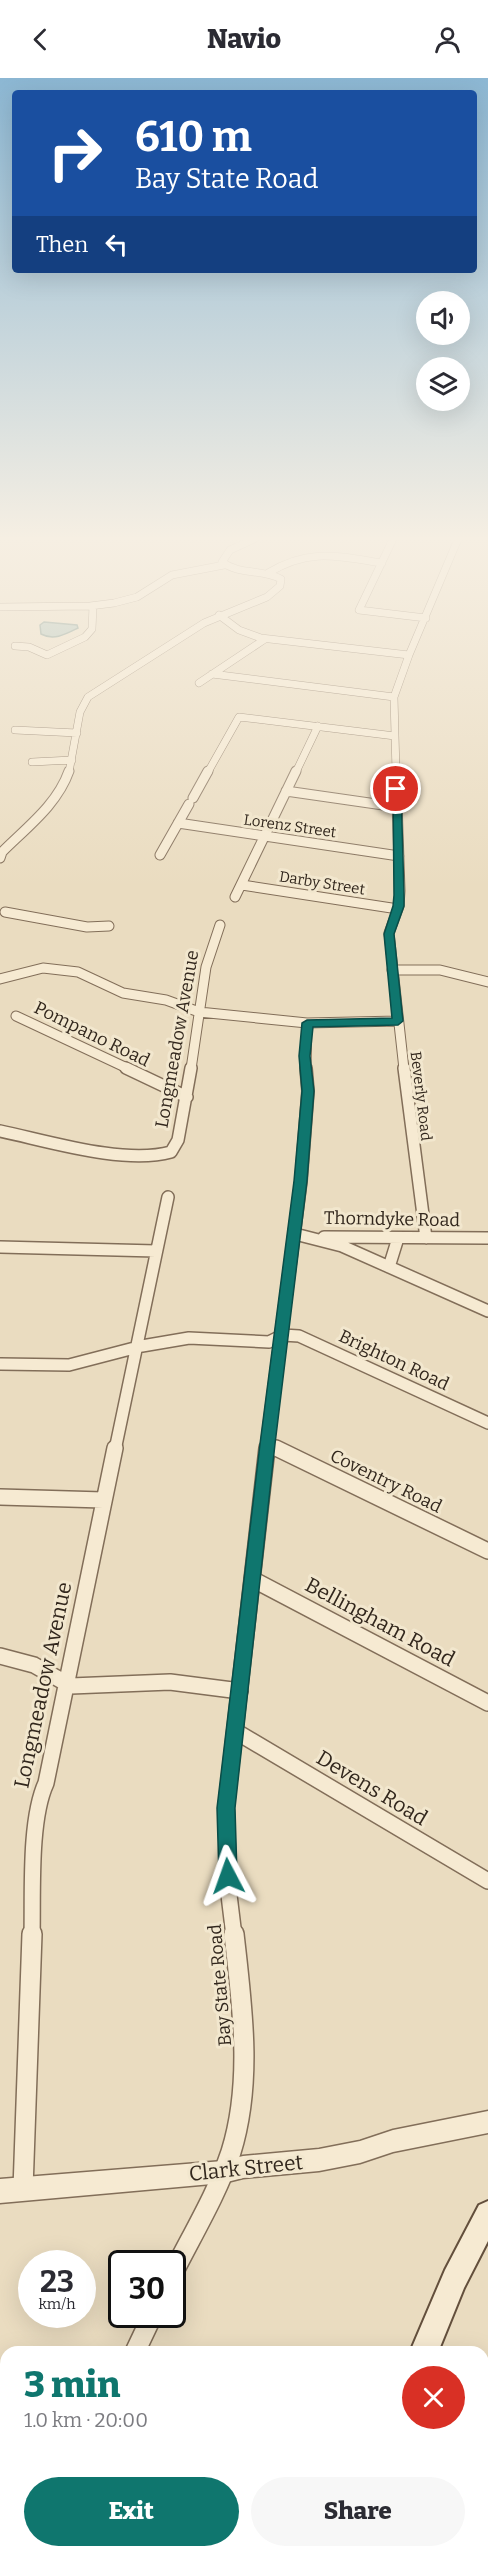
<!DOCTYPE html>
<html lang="en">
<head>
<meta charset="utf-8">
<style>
	body { margin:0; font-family:Bitter,serif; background:#f7f7f7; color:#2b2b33; height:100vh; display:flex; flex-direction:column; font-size:22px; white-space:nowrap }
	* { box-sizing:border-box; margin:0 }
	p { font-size:20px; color:#7c7c81 }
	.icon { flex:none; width:33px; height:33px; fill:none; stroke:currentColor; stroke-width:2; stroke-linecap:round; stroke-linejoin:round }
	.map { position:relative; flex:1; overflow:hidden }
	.drawer { position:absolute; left:0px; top:2268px; width:489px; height:212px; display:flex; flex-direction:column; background:#fff; border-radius:18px 18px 0 0; box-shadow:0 6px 24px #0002 }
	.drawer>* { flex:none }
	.top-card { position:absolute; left:12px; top:12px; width:465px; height:183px; border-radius:6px; box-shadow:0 6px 24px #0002; background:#1a4fa0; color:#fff; overflow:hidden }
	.buttons { position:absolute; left:416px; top:213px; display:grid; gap:12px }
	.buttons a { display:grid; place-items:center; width:54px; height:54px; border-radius:50%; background:#fff; box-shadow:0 6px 24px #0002; font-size:30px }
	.speed { position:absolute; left:18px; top:2172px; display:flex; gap:12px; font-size:30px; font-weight:700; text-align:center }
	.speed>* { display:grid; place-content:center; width:78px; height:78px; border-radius:50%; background:#fff; box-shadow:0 6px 24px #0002; line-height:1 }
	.speed small { font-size:15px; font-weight:400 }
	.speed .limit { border:3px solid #111; border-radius:9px; background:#fff; color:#111 }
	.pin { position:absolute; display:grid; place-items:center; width:51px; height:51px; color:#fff; margin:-26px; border:3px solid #fff; border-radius:50%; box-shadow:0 2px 6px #0007 }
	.me { position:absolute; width:66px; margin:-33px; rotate:356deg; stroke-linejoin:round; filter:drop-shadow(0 0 4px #0008) }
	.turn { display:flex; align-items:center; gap:21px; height:126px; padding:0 24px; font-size:27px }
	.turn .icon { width:78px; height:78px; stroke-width:2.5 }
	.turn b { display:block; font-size:42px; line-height:51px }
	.then { display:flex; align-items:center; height:57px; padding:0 24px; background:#0003; gap:12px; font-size:22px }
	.round { display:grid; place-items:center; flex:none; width:63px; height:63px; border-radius:32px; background:#f7f7f7 }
	.head { display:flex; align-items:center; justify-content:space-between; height:102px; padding:0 24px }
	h1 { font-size:36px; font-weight:800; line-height:45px; color:#0f766e }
	.button { display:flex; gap:12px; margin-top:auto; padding:12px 24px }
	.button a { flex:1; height:69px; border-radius:36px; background:#0f766e; color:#fff; font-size:24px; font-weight:800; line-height:69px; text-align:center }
	.button a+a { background:#f7f7f7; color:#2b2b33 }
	header { display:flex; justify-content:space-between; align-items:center; height:78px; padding:0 24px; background:#fff; font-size:27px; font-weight:800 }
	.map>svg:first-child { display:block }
	.water { fill:#a2bcb4; stroke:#6a8981; stroke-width:1.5 }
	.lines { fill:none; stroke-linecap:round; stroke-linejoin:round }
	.minor-far4-casing { stroke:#826e59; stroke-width:8 }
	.minor-far3-casing { stroke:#826e59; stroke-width:11 }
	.minor-far2-casing { stroke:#826e59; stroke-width:14 }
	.minor-far1-casing { stroke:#826e59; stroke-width:18 }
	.minor-casing { stroke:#826e59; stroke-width:22 }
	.tertiary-casing { stroke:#826e59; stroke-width:3 }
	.secondary-casing { stroke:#634f3c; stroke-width:4 }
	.minor-far4 { stroke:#f6ead2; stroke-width:7 }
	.minor-far3 { stroke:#f6ead2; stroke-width:9 }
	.minor-far2 { stroke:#f6ead2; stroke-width:11 }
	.minor-far1 { stroke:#f6ead2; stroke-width:15 }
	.minor { stroke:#f6ead2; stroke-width:19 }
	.tertiary { fill:#f6ead2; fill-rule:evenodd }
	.secondary { fill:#f6ead2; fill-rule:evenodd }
	.route { fill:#0f766e; stroke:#0a4d48; stroke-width:1.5 }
	.labels { text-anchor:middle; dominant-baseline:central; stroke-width:6; stroke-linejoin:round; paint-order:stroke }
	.far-street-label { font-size:15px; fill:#32271d; stroke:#f2e7ce }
	.street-label { font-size:18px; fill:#32271d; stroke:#f2e7ce }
	.near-street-label { font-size:21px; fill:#32271d; stroke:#f2e7ce }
</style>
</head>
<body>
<header><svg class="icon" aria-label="back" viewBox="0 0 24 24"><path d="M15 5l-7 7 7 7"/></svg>Navio<svg class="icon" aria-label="person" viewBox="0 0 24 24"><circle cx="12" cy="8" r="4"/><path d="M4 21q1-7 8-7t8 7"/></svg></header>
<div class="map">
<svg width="488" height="2479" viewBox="0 0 488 2479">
	<rect width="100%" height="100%" fill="#eadcc0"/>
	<path class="water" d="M 44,544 L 77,547 L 78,550 C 66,556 54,563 41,556 L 40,547 Z"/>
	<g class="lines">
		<g class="minor-far4-casing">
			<path id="minor-far4" d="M 393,461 L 359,532 L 426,540
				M 268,495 C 309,470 337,478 382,485
				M 0,529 L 90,528 L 114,525 L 137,519 L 172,497 L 224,487
				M 219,537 L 239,552 L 261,560 L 409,577
				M 15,568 L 29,569 L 47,577 L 85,559 L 92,551 L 93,528
				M 212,596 L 394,619
				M 199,605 L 265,561
				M 15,652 L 77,655
				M 32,684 L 72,682
				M 69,694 L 80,634 L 88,619 L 204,545 L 267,519 L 280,508 L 281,501 C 262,491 239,497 222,484 L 230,472 L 254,461
				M 208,694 L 239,639 L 395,658
				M 296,694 L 318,648
				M 396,694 L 394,619 L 409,577 L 458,461"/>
		</g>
		<g class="minor-far3-casing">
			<path id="minor-far3" d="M 396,693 L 400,813 L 399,828 L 389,855 L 404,991
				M 286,713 L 397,729
				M 193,720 L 208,693
				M 178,745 L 399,778
				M 160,777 L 189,726
				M 0,780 L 2,774 C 27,749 57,727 69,693
				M 242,807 L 398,831
				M 235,819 L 296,693
				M 5,834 L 87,849 L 109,848
				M 392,892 L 440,892 L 488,904
				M 0,901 L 43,890 L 78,894 L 123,915 L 166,922 L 199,934 L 307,945
				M 16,938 L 129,991
				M 191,991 L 206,889 L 220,847
				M 306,991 L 307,945 L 398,943"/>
		</g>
		<g class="minor-far2-casing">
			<path id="minor-far2" d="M 126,990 L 187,1019
				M 404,990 L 426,1160
				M 0,1053 C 48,1063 124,1087 171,1074 L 178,1062 L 191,990
				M 295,1156 L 342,1168 L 488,1233
				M 324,1159 L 488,1160
				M 0,1169 L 156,1173
				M 389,1189 L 398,1160
				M 0,1286 L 69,1287 L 142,1268 L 189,1260 L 269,1264 L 283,1257 L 299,1258 L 488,1345
				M 267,1366 L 279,1372
				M 115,1372 L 168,1119
				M 266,1372 L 301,1103 L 308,1013 L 306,990"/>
		</g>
		<g class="minor-far1-casing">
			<path id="minor-far1" d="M 276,1370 L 488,1473
				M 0,1419 L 103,1422
				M 252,1501 L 488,1625
				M 0,1578 L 34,1587 L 71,1608 L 170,1604 L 240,1613
				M 235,1653 L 488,1803
				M 32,1858 C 33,1815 29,1742 46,1705 L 115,1370
				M 234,1858 L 229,1817 L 226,1730 L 267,1370"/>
		</g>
		<g class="minor-casing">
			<path id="minor" d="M 23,2111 L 32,1856
				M 172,2197 C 192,2157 217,2116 231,2074 C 253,2003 242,1928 234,1856
				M 135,2274 L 153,2236
				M 0,2387 L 6,2387
				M 483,2393 L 488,2399
				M 34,2479 L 37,2474"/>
		</g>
		<g class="tertiary-casing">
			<path id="tertiary" d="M 488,2033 L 488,2055 L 393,2074 L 360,2085 L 319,2093 L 243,2100 L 223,2105 L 0,2125 L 0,2101 L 223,2083 L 243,2078 L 319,2071 L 360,2063 L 393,2052 Z"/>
		</g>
		<g class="secondary-casing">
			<path id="secondary" d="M 488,2123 L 488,2163 L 464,2210 L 438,2274 L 410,2274 L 445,2192 L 479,2127 Z
				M 331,2474 L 361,2474 L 359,2479 L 329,2479 Z"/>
		</g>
		<use href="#minor-far4" class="minor-far4"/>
		<use href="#minor-far3" class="minor-far3"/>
		<use href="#minor-far2" class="minor-far2"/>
		<use href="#minor-far1" class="minor-far1"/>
		<use href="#minor" class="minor"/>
		<use href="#tertiary" class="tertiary"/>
		<use href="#secondary" class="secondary"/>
	</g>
	<linearGradient id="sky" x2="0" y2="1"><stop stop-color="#8cb7d3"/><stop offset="0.57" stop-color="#f6efe3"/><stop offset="1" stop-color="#f6efe3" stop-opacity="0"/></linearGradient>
	<rect width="488" height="808" fill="url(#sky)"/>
	<path class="route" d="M 393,709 L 401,711 L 404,817 L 404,828 L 394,856 L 403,943 L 398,947 L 313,949 L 310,978 L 314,1013 L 307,1103 L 275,1366 L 235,1730 L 237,1798 L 234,1804 L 228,1807 L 221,1804 L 219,1798 L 217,1730 L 260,1366 L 294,1103 L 302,1013 L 299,978 L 302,945 L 307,942 L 392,940 L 384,856 L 393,828 L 394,817 Z"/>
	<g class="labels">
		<g class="far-street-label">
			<text transform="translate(290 748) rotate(8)">Lorenz Street</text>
			<text transform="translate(322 805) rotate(9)">Darby Street</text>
			<text transform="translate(421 1018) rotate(83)">Beverly Road</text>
		</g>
		<g class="street-label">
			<text transform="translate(92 956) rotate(26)">Pompano Road</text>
			<text transform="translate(177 961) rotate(-80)">Longmeadow Avenue</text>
			<text transform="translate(392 1141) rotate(1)">Thorndyke Road</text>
			<text transform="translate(394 1282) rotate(25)">Brighton Road</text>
			<text transform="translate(386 1403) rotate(26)">Coventry Road</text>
			<text transform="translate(220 1907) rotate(-95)">Bay State Road</text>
		</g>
		<g class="near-street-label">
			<text transform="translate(380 1544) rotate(28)">Bellingham Road</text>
			<text transform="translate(43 1607) rotate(-78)">Longmeadow Avenue</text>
			<text transform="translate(372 1710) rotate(31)">Devens Road</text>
			<text transform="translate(246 2090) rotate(-6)">Clark Street</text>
		</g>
	</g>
</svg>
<div class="buttons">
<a><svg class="icon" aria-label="sound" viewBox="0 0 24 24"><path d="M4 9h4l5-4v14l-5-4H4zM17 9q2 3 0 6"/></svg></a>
<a><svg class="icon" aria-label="layers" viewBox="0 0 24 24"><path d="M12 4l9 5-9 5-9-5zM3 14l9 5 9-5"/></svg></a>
</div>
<div class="speed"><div>23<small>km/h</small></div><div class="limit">30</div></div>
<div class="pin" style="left:396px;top:711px;background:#d93025"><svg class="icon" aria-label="arrive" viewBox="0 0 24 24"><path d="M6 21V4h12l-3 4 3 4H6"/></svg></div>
<svg class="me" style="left:228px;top:1798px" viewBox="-20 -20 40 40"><path d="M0-17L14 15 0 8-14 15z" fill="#0f766e" stroke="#fff" stroke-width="4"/></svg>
<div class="top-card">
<div class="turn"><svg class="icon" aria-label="right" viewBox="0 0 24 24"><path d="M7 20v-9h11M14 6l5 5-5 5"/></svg><div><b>610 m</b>Bay State Road</div></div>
<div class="then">Then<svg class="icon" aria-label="left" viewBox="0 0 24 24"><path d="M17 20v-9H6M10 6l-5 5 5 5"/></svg></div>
</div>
<section class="drawer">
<div class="head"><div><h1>3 min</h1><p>1.0 km · 20:00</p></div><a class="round" style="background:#d93025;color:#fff"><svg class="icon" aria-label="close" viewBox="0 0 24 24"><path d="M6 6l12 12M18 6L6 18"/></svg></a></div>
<div class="button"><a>Exit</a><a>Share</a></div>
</section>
</div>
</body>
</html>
